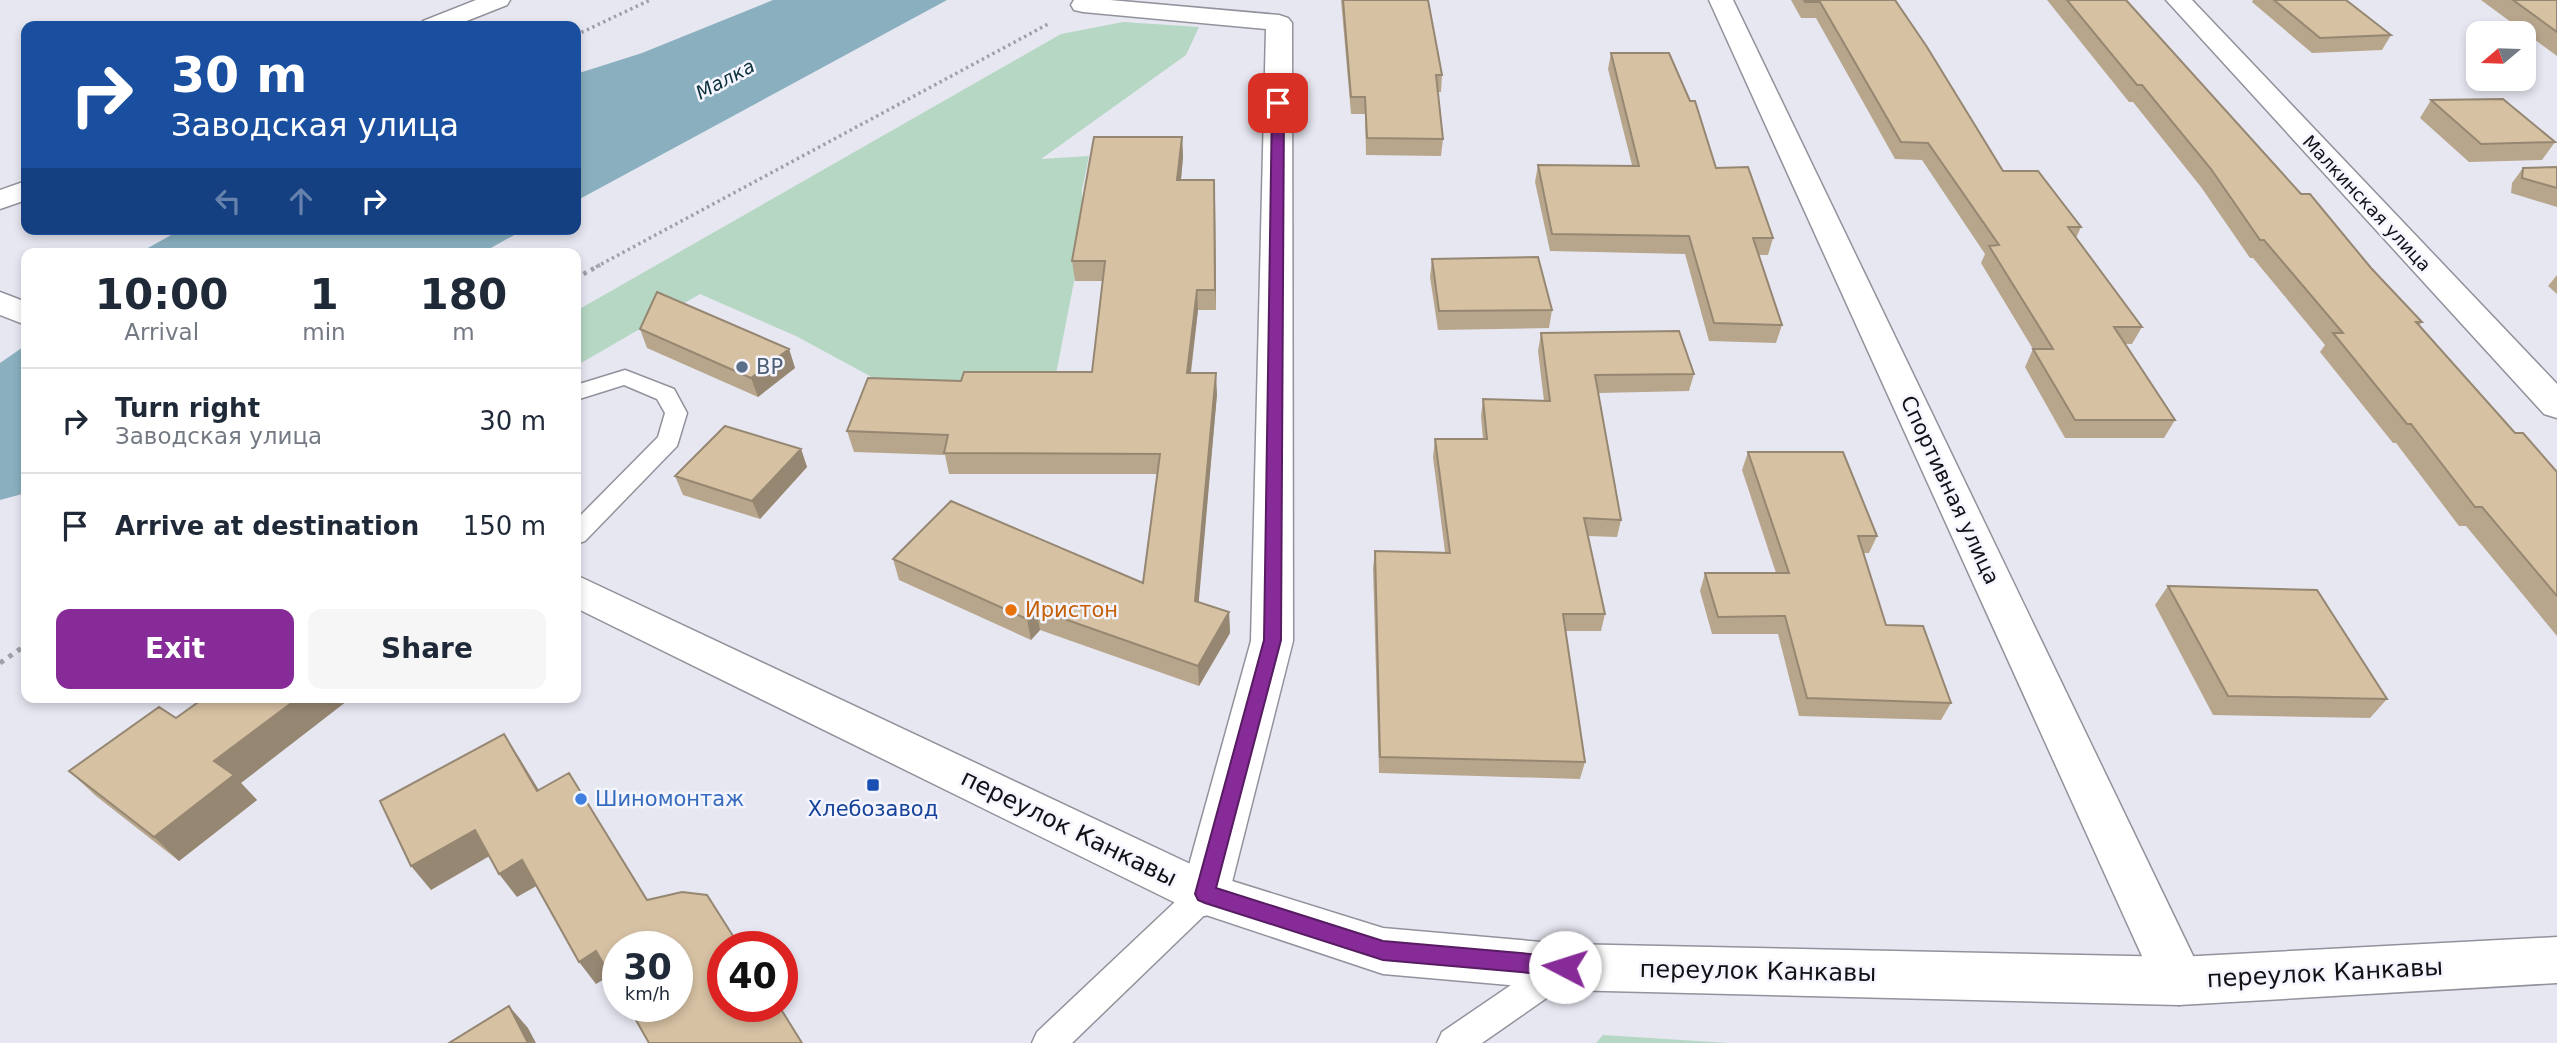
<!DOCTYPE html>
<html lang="en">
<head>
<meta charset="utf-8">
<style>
	body { margin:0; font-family:"DejaVu Sans",sans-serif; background:#f6f6f7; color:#1f2937; height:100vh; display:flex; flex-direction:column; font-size:26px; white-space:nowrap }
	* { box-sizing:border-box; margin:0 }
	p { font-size:23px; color:#747a83 }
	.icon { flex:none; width:38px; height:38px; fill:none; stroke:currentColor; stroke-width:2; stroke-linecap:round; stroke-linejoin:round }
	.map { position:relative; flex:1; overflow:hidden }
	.details { position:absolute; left:21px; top:248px; width:560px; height:455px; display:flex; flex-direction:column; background:#fff; border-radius:14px; box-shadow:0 4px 10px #0003 }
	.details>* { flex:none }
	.banner { position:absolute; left:21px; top:21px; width:560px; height:214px; border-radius:14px; box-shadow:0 4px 10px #0003; background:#1a4fa0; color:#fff; overflow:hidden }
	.needle { width:46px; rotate:251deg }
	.fabs { position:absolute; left:2466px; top:21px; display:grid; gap:14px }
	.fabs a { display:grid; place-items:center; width:70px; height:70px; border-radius:14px; background:#fff; box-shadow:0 4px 10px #0003; font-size:35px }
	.speed { position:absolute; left:602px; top:931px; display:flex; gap:14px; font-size:35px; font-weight:700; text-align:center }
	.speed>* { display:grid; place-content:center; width:91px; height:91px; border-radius:50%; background:#fff; box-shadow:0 4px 10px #0003; line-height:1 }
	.speed small { font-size:18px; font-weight:400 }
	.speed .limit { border:10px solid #d22; background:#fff; color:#111 }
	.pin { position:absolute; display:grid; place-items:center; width:60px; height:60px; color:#fff; margin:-30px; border-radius:14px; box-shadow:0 4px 10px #0006 }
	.me { position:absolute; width:77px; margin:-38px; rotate:275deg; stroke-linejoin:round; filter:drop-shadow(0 0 5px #0008) }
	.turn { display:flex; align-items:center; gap:24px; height:147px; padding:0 35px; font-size:32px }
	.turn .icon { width:91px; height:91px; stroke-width:2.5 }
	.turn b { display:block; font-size:49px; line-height:60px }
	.lanes { display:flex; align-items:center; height:66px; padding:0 35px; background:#0003; justify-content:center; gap:35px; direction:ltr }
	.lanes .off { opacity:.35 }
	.eta { display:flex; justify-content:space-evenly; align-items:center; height:119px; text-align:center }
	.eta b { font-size:42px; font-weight:800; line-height:49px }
	.action { display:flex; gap:14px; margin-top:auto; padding:14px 35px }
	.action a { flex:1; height:80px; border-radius:14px; background:#862b97; color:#fff; font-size:28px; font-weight:800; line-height:80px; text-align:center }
	.action a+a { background:#f6f6f7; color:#1f2937 }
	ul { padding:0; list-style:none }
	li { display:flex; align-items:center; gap:21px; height:105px; padding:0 35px; border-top:2px solid #e0e1e3 }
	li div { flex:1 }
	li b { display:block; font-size:26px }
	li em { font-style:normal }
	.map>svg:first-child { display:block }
	.green { fill:#b5d7c3 }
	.water { fill:#8ab0bf }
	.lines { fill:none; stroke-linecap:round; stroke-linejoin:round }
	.river { fill:#8ab0bf; fill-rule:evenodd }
	.service-casing { stroke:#91929b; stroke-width:3 }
	.minor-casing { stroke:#91929b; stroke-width:3 }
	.tertiary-casing { stroke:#91929b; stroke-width:3 }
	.path-far2 { stroke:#9f9fa8; stroke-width:3.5; stroke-dasharray:2.5 3.5; stroke-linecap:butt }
	.path-far1 { stroke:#9f9fa8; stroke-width:4.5; stroke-dasharray:3.5 5; stroke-linecap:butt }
	.path { stroke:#9f9fa8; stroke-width:5; stroke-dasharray:4.5 6; stroke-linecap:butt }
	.service { fill:#fff; fill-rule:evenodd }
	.minor { fill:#fff; fill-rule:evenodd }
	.tertiary { fill:#fff; fill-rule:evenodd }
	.wall { fill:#b8a68c }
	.shaded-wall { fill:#968772 }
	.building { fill:#d6c1a3; stroke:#968772; stroke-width:2 }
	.route { fill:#862b97; stroke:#571c62; stroke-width:2 }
	.service-dot { fill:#5c6f8a; stroke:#f4f5ff; stroke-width:2.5 }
	.food-dot { fill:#e8710a; stroke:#f4f5ff; stroke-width:2.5 }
	.transit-dot { fill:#1a4fb4; stroke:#f4f5ff; stroke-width:2.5 }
	.shop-dot { fill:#3f7fe0; stroke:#f4f5ff; stroke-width:2.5 }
	.labels { text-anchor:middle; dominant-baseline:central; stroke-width:5; stroke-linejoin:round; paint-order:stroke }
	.far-street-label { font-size:18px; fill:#121215; stroke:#f4f5ff }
	.far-water-label { font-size:19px; font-style:italic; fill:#0c313d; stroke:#f4f5ff }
	.service-label { font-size:21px; fill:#4e5e75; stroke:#f4f5ff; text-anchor:start }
	.street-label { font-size:21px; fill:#121215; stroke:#f4f5ff }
	.food-label { font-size:21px; fill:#c56008; stroke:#f4f5ff; text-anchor:start }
	.shop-label { font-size:21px; fill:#366cbe; stroke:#f4f5ff; text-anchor:start }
	.transit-label { font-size:21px; fill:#164399; stroke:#f4f5ff }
	.near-street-label { font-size:24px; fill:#121215; stroke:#f4f5ff }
</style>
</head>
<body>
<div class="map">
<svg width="2557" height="1043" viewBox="0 0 2557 1043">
	<rect width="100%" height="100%" fill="#e7e7f2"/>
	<path class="green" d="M 1123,22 L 1199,27 L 1186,55 L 1041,159 L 1089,156 L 1082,190 L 1082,241 L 1054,384 L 914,400 L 796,336 L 700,294 L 576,366 L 576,311 L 1061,34 Z
		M 1603,1035 L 1728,1043 L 1729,1043 L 1596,1043 Z"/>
	<path class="water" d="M 773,0 L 947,0 L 576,201 L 576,74 L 642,53 Z
		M 182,229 L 525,229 L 480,254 L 137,254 Z
		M 26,345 L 26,453 L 0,467 L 0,363 Z"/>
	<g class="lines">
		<path class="river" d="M 26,419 L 26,493 L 0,500 L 0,426 Z"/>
		<g class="service-casing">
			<path id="service" d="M 625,370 L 674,389 L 687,413 L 677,446 L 585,541 L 576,544 L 576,520 L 658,437 L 665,413 L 657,399 L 624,385 L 576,400 L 576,385 Z
				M 1205,880 L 1216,884 L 1220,894 L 1216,904 L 1072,1043 L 1032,1043 L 1037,1032 L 1194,884 Z
				M 1563,953 L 1574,957 L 1579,968 L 1574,979 L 1482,1043 L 1437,1043 L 1442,1032 L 1552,957 Z"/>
		</g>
		<g class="minor-casing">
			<path id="minor" d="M 476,0 L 510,0 L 507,5 L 454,26 L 419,26 L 423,21 Z
				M 1074,0 L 1110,0 L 1279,15 L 1288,18 L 1292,23 L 1293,641 L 1229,894 L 1222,909 L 1205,916 L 1188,909 L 1181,894 L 1251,641 L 1266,29 L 1083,12 L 1074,10 L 1071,5 Z
				M 1709,0 L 1733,0 L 2197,964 L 2204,981 L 2197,998 L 2179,1005 L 2161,998 Z
				M 2166,0 L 2192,0 L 2557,384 L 2557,418 L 2544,414 Z
				M 26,181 L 26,200 L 0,209 L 0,190 Z"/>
		</g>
		<g class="tertiary-casing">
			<path id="tertiary" d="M 0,292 L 26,302 L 26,325 L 0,315 Z
				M 576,575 L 1216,876 L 1383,928 L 1565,944 L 2179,957 L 2557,937 L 2557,983 L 2179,1005 L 1565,990 L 1383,974 L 1188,909 L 576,608 Z"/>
		</g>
		<path class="path-far2" d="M 576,35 L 650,0
			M 596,267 L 1050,23"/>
		<path class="path-far1" d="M 576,278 L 600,265"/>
		<path class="path" d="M 0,663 L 26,645"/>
		<use href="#service" class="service"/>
		<use href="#minor" class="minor"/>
		<use href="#tertiary" class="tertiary"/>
	</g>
	<path class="wall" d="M 1341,0 L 1428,0 L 1442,75 L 1441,92 L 1438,92 L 1443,139 L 1441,156 L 1366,155 L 1365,114 L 1351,114 Z
		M 1791,0 L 1895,0 L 2003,171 L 2081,227 L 2076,238 L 2142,327 L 2132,344 L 2125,344 L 2175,420 L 2164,438 L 2065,438 L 2025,367 L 2033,349 L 1981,263 L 1985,254 L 1922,160 L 1895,159 L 1816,18 L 1801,18 Z
		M 2047,0 L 2126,0 L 2301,194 L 2422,322 L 2419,326 L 2515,433 L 2557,472 L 2557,636 L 2466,526 L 2459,526 L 2396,443 L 2393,443 L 2320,352 L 2325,345 L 2253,258 L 2250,258 L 2201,187 L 2133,102 L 2129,102 Z
		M 2253,0 L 2346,0 L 2391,35 L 2382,50 L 2312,53 L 2252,2 Z
		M 2481,0 L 2557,0 L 2557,56 Z
		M 1611,53 L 1716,168 L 1773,238 L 1768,255 L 1759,255 L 1782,325 L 1776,343 L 1709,341 L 1685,254 L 1550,251 L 1535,182 L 1538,165 L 1632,165 L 1608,69 Z
		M 2431,100 L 2555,142 L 2542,160 L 2469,162 L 2420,118 Z
		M 1182,137 L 1183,157 L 1181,180 L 1215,200 L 1216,310 L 1198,310 L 1191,373 L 1217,394 L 1198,602 L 1229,612 L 1230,633 L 1199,686 L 1040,630 L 1031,640 L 899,580 L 893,559 L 1143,583 L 1158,474 L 949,474 L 945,455 L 854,452 L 847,431 L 1092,372 L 1103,281 L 1075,281 L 1072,261 Z
		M 2557,167 L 2557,207 L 2511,193 L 2512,183 L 2523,168 Z
		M 1432,259 L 1552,310 L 1549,328 L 1438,330 L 1430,277 Z
		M 2557,275 L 2557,294 L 2548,286 Z
		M 640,329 L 789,349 L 795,368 L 758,397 L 647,348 Z
		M 1541,333 L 1694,374 L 1689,391 L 1598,393 L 1621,520 L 1617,537 L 1588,536 L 1605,614 L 1601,631 L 1566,631 L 1585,762 L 1580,779 L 1379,773 L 1373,568 L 1375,551 L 1445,552 L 1433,457 L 1435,439 L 1483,439 L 1481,416 L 1483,399 L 1544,401 L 1538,351 Z
		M 801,449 L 807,467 L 760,519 L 683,495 L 675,476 Z
		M 1748,452 L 1877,536 L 1869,553 L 1864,553 L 1886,625 L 1951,703 L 1941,720 L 1799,716 L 1778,634 L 1712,634 L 1700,591 L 1705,573 L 1776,573 L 1742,470 Z
		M 2168,586 L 2387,699 L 2370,718 L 2213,715 L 2155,605 Z
		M 69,771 L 241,783 L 257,800 L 179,861 L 96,796 Z"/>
	<path class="shaded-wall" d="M 1182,137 L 1183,157 L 1179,200 L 1177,180 Z
		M 1214,180 L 1215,200 L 1216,310 L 1215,290 Z
		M 1197,290 L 1198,310 L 1188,393 L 1187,373 Z
		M 789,349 L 795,368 L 758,397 L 751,378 Z
		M 1216,373 L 1217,394 L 1197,622 L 1195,601 Z
		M 801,449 L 807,467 L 760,519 L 752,501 Z
		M 1036,609 L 1040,630 L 1031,640 L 1027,619 Z
		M 1229,612 L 1230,633 L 1199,686 L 1198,666 Z
		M 298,698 L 351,698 L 241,783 L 257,800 L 179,861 L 154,837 L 214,761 Z
		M 504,734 L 520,759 L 554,815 L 537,791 Z
		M 475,830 L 493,854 L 431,890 L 411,866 Z
		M 522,860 L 540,884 L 517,897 L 499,874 Z
		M 596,951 L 613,974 L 596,984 L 579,962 Z
		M 509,1006 L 528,1028 L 536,1043 L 528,1043 Z"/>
	<path class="building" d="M 1343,0 L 1428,0 L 1442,75 L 1436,75 L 1443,139 L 1367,138 L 1365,97 L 1351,97 Z
		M 1804,0 L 1895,0 L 1927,47 L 2003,171 L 2038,171 L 2081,227 L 2068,227 L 2142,327 L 2114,327 L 2175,420 L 2075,420 L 2033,349 L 2053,349 L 1989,246 L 1999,245 L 1928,143 L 1901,142 L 1820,2 L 1805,2 Z
		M 2067,0 L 2126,0 L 2301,194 L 2310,194 L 2371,268 L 2422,322 L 2416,322 L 2515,433 L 2523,433 L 2557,472 L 2557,596 L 2482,507 L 2475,507 L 2411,424 L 2407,424 L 2333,333 L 2343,333 L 2264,240 L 2260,240 L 2211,169 L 2142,85 L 2137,85 Z
		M 2274,0 L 2346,0 L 2391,35 L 2320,38 Z
		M 2513,0 L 2557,0 L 2557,32 Z
		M 1611,53 L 1669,53 L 1690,101 L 1695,101 L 1716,168 L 1748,167 L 1773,238 L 1753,238 L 1782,325 L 1714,323 L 1689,236 L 1552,234 L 1538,165 L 1639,166 Z
		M 2503,99 L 2555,142 L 2481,144 L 2431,100 Z
		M 1094,137 L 1182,137 L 1177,180 L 1214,180 L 1215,290 L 1197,290 L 1187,373 L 1216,373 L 1195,601 L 1229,612 L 1198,666 L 1036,609 L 1027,619 L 893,559 L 951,501 L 1143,583 L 1160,454 L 944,453 L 948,435 L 847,431 L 868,378 L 961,381 L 964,372 L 1092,372 L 1105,261 L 1072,261 Z
		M 2557,167 L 2557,188 L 2522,178 L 2523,168 Z
		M 1538,257 L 1552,310 L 1439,311 L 1432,259 Z
		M 657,292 L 789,349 L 751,378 L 640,329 Z
		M 1679,331 L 1694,374 L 1595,375 L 1621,520 L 1584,518 L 1605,614 L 1563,614 L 1585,762 L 1380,757 L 1375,551 L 1450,553 L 1435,439 L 1487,439 L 1483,399 L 1550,401 L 1541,333 Z
		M 725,426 L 801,449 L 752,501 L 675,476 Z
		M 1748,452 L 1843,452 L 1877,536 L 1858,536 L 1886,625 L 1923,626 L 1951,703 L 1807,698 L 1785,616 L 1718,617 L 1705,573 L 1789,573 Z
		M 2168,586 L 2317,590 L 2387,699 L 2228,696 Z
		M 204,698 L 298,698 L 214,761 L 234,775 L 154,837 L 69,771 L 159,707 L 176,718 Z
		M 504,734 L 537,791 L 569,773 L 647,900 L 682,892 L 707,895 L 740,947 L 723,947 L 723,1006 L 779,1006 L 802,1043 L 649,1043 L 628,1006 L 677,1006 L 677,947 L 618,947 L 618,989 L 596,951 L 579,962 L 522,860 L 499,874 L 475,830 L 411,866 L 380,801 Z
		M 509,1006 L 528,1043 L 449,1043 Z"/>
	<path class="route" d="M 1278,100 L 1284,103 L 1281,640 L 1216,888 L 1383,941 L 1565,957 L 1573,960 L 1576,967 L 1573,974 L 1565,976 L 1383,960 L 1205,903 L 1198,900 L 1195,894 L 1264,640 L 1272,103 Z"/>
	<circle class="service-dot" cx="742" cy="367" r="7"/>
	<circle class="food-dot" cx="1011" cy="610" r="7"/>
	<rect class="transit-dot" x="866" y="778" width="14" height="14" rx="3.5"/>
	<circle class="shop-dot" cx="581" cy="799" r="7"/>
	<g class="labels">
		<g class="far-street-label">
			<text transform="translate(2367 203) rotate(47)">Малкинская улица</text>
		</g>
		<g class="far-water-label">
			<text transform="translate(725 79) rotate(-28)">Малка</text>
		</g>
		<g class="service-label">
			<text x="756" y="367">BP</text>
		</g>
		<g class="street-label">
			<text transform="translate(1950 490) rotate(65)">Спортивная улица</text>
		</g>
		<g class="food-label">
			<text x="1025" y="610">Иристон</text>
		</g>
		<g class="shop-label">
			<text x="595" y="799">Шиномонтаж</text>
		</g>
		<g class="transit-label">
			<text x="873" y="809">Хлебозавод</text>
		</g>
		<g class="near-street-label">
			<text transform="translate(1069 828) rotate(26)">переулок Канкавы</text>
			<text transform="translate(1758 971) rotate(1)">переулок Канкавы</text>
			<text transform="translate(2325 973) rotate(-3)">переулок Канкавы</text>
		</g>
	</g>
</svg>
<div class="fabs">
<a><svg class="needle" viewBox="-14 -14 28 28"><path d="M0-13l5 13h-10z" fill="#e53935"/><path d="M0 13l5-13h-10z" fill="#747a83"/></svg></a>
</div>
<div class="speed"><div>30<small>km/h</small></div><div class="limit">40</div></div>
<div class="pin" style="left:1278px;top:103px;background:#d93025"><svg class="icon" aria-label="arrive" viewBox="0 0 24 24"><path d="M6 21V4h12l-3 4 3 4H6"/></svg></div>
<svg class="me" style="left:1565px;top:967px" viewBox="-20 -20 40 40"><circle r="19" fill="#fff"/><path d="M0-13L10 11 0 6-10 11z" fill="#862b97"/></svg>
<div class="banner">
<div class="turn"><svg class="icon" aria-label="right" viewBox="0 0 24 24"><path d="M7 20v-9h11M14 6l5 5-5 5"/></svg><div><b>30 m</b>Заводская улица</div></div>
<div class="lanes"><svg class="icon off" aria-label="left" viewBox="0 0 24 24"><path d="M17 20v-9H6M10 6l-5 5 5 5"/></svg><svg class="icon off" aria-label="ahead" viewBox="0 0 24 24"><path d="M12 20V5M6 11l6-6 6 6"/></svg><svg class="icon" aria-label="right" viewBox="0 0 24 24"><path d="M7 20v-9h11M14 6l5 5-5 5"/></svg></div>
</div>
<section class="details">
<div class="eta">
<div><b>10:00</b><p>Arrival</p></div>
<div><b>1</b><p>min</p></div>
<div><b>180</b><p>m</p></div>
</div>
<ul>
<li><svg class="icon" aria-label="right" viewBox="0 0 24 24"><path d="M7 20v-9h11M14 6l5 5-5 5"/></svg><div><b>Turn right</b><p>Заводская улица</p></div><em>30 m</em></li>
<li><svg class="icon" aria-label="arrive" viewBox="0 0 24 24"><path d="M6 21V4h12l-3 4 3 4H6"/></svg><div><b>Arrive at destination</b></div><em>150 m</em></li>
</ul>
<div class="action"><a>Exit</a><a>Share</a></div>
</section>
</div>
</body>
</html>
